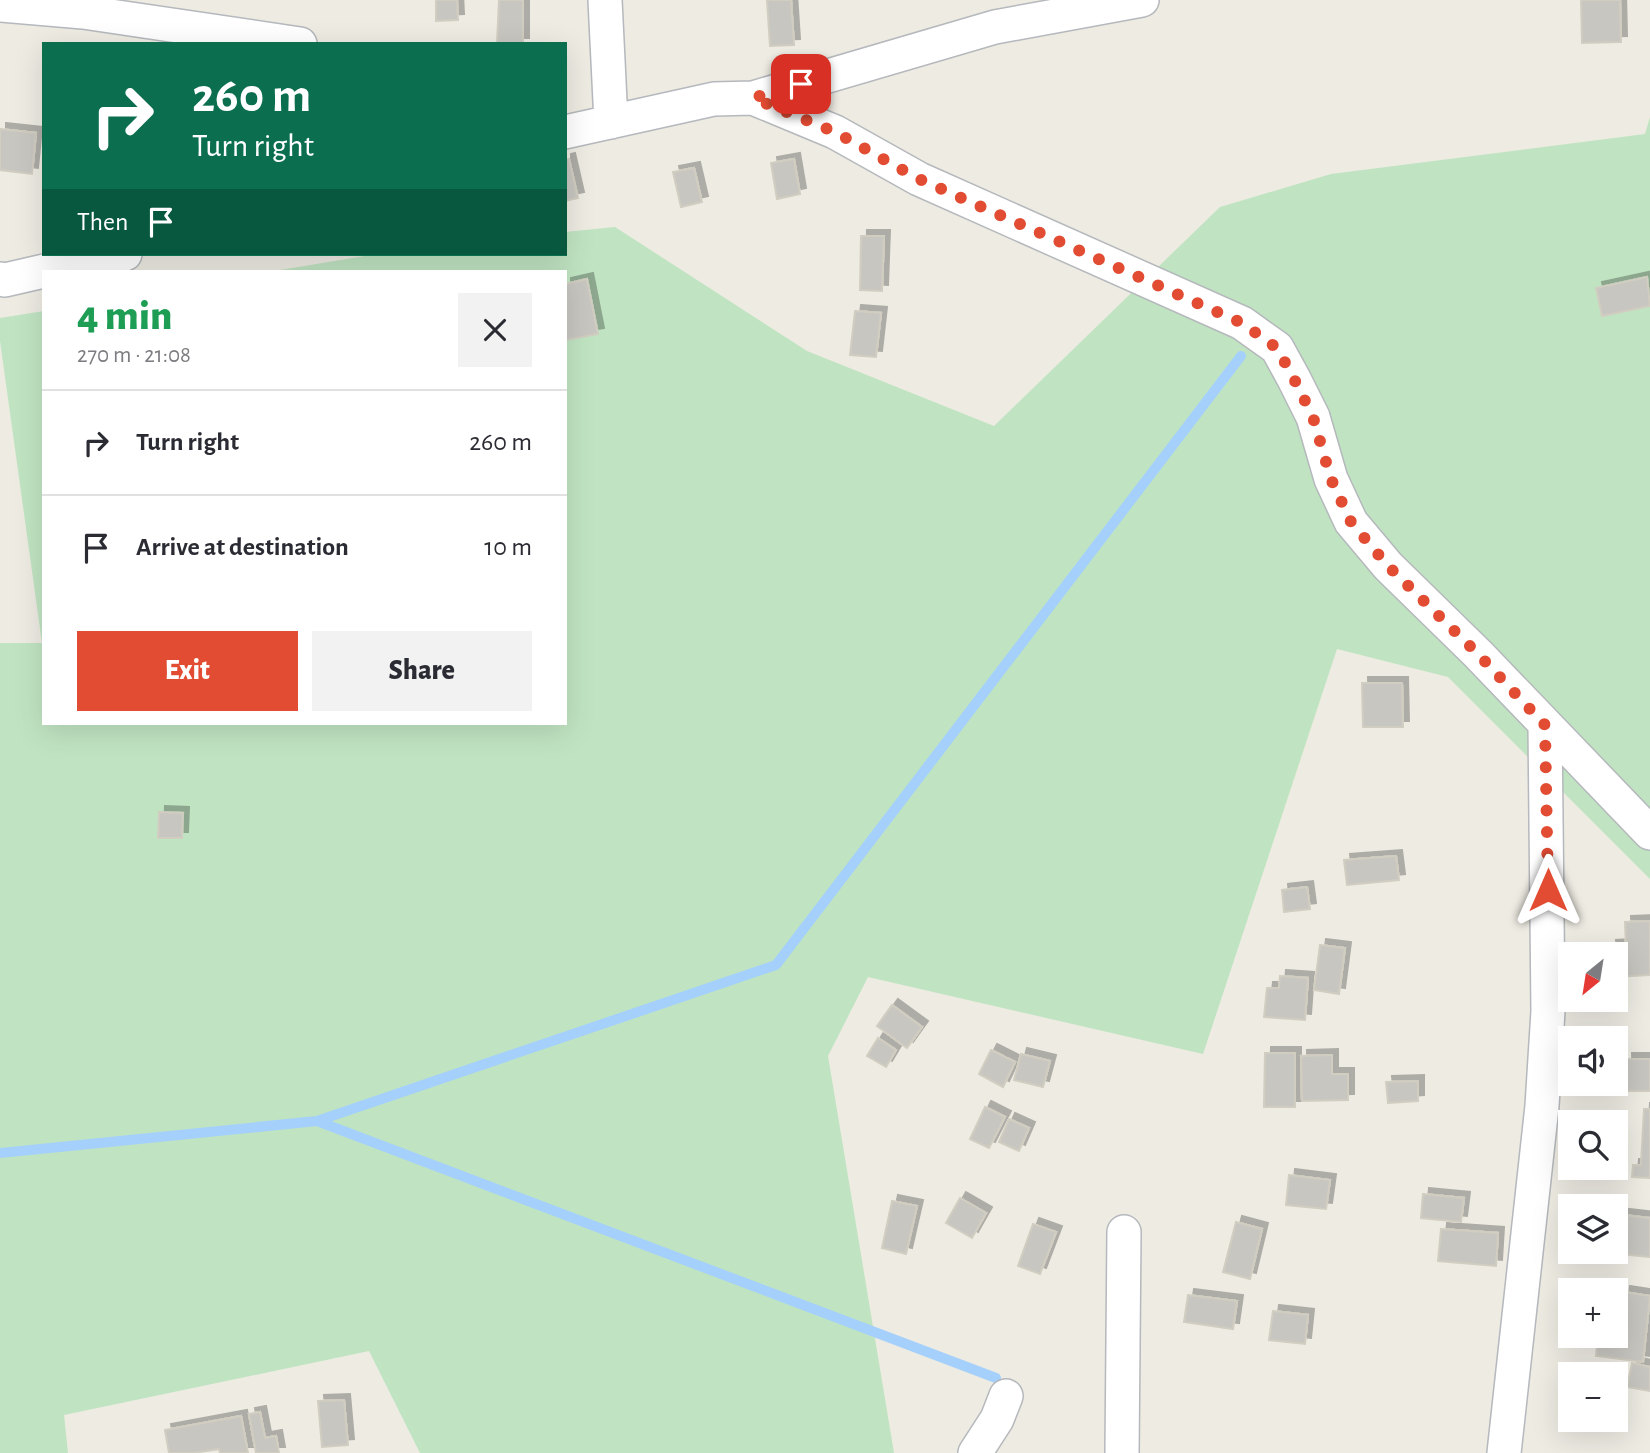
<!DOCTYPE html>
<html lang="en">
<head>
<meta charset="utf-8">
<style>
	body { margin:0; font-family:"Alegreya Sans",sans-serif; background:#f2f2f3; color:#2b2b33; height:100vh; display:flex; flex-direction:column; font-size:26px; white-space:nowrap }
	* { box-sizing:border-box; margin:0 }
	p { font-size:23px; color:#7c7c81 }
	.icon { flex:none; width:38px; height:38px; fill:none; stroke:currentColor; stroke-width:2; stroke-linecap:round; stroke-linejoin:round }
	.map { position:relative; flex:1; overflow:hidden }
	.details { position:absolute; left:42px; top:270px; width:525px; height:455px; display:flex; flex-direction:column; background:#fff; border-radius:0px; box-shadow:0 7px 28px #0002 }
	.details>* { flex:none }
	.guide { position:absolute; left:42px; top:42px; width:525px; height:214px; border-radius:0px; box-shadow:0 7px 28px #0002; background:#0b6e4f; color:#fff; overflow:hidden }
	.needle { width:46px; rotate:210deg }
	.controls { position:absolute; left:1558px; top:942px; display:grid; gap:14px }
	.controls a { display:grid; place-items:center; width:70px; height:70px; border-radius:0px; background:#fff; box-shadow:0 7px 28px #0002; font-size:35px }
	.pin { position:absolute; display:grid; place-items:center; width:60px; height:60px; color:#fff; margin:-30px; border-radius:14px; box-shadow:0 4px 10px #0006 }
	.me { position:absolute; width:77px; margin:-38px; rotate:0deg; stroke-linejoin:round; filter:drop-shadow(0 0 5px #0008) }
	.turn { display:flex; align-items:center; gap:24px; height:147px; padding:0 35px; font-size:32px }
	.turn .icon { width:91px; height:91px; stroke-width:2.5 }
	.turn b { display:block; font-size:49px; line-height:60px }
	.then { display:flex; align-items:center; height:66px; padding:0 35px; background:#0003; gap:14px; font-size:26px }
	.round { display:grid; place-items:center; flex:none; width:74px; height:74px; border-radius:0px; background:#f2f2f3 }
	.headline { display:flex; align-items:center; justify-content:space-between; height:119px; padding:0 35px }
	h1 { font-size:42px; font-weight:800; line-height:52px; color:#1e9e55 }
	.action { display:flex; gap:14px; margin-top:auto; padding:14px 35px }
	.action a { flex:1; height:80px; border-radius:0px; background:#e24c33; color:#fff; font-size:28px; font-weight:800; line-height:80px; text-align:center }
	.action a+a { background:#f2f2f3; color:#2b2b33 }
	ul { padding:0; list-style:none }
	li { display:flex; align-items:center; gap:21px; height:105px; padding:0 35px; border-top:2px solid #e1e1e2 }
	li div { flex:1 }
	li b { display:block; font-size:26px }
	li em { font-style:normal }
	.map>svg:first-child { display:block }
	.green { fill:#c0e4c2 }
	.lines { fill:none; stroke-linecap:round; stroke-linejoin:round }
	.stream { stroke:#a4d0fb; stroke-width:10 }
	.building { fill:#c8c6c0; stroke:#d1cdc1; stroke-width:2; filter:url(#shadow) }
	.street-casing { stroke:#b5b8bc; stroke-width:36 }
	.street { stroke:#fff; stroke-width:33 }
	.route { stroke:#e24c33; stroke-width:12; stroke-dasharray:0 21.6 }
</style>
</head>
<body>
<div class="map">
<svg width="1650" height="1453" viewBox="0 0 1650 1453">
	<defs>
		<filter id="shadow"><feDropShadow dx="6" dy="-6" stdDeviation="0" flood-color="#0004"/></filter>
	</defs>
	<rect width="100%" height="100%" fill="#edebe2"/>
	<path class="green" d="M 1650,117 L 1650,879 L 1448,677 L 1337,649 L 1203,1054 L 868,977 L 828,1056 L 894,1453 L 420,1453 L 369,1351 L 64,1415 L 68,1453 L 0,1453 L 0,643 L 42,643 L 0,341 L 0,318 L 44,311 L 44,723 L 565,723 L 565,271 L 274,271 L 377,254 L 565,254 L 565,232 L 615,227 L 807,351 L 994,426 L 1220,207 L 1331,174 L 1645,134 Z"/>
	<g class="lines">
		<path class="stream" d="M 317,1121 L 996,1378
			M 0,1153 L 317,1121 L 776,965 L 1241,356"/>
	</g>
	<path class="building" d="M 436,0 L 457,0 L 458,20 L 436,21 Z
		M 499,0 L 523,0 L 523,44 L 497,44 Z
		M 767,0 L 791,0 L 794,45 L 770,46 Z
		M 1581,0 L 1620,0 L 1621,42 L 1582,43 Z
		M 0,129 L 36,133 L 32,174 L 0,170 Z
		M 569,159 L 578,198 L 565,201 L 565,160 Z
		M 794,159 L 800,194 L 777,199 L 771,163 Z
		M 694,168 L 702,202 L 681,207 L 673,172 Z
		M 861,236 L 884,236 L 882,291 L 860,290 Z
		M 1647,277 L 1650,306 L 1602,316 L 1596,288 Z
		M 587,279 L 598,334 L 565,340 L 565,284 Z
		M 855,311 L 881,313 L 876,357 L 850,355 Z
		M 1362,683 L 1402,683 L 1403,727 L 1363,727 Z
		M 159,812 L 183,813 L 182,838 L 158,838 Z
		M 1396,856 L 1399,880 L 1347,885 L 1344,860 Z
		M 1307,887 L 1310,909 L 1284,912 L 1282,890 Z
		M 1650,921 L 1650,975 L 1615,977 L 1615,954 L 1611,954 L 1610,946 L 1626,945 L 1625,922 Z
		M 1320,945 L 1345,948 L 1339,994 L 1314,990 Z
		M 1280,976 L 1308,978 L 1305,1020 L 1264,1017 L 1267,988 L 1279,988 Z
		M 892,1005 L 922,1027 L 907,1048 L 877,1026 Z
		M 878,1038 L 896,1050 L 886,1067 L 867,1056 Z
		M 991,1050 L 1015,1062 L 1003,1087 L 979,1074 Z
		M 1265,1053 L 1295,1053 L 1295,1107 L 1264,1107 Z
		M 1021,1054 L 1050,1061 L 1043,1087 L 1014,1080 Z
		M 1332,1055 L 1332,1074 L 1348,1074 L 1348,1100 L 1302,1101 L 1301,1056 Z
		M 1626,1059 L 1650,1059 L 1650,1091 L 1627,1091 Z
		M 1418,1081 L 1418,1101 L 1388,1103 L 1386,1082 Z
		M 985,1107 L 1005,1117 L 989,1148 L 970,1139 Z
		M 1644,1109 L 1650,1109 L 1650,1178 L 1632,1177 L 1633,1165 L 1641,1165 Z
		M 1009,1119 L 1029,1128 L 1019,1151 L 999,1142 Z
		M 1289,1175 L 1330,1180 L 1326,1209 L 1286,1205 Z
		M 1423,1194 L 1464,1198 L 1461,1222 L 1421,1218 Z
		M 960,1198 L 986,1213 L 972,1238 L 946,1223 Z
		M 892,1201 L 917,1206 L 906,1254 L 882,1248 Z
		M 1615,1214 L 1650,1218 L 1650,1257 L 1587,1251 L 1615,1251 Z
		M 1236,1222 L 1262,1229 L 1250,1279 L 1223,1272 Z
		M 1033,1224 L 1056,1232 L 1040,1274 L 1018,1266 Z
		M 1441,1229 L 1498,1233 L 1496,1266 L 1438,1261 Z
		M 1624,1292 L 1650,1296 L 1643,1362 L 1596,1356 L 1598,1335 L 1615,1335 L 1615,1332 L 1619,1333 Z
		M 1188,1295 L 1237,1301 L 1233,1329 L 1184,1322 Z
		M 1273,1311 L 1308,1315 L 1305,1344 L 1269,1340 Z
		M 1632,1363 L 1650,1367 L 1650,1391 L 1627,1387 Z
		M 344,1400 L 348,1445 L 322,1447 L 318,1401 Z
		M 260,1412 L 265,1438 L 276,1436 L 279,1453 L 256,1453 L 249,1414 Z
		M 241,1416 L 248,1453 L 220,1453 L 219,1449 L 194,1453 L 169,1453 L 165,1430 Z"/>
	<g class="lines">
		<g class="street-casing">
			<path id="street" d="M 605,0 L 611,122
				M 0,5 L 83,12 L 300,44
				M 753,98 L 835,132 L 919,179 L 1242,323 L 1277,348 L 1294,379 L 1313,417 L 1331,479 L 1351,522 L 1388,566 L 1478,654 L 1650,833
				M 565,132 L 714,99 L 753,98 L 995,27 L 1142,0
				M 44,271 L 125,254
				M 0,279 L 5,280 L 44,271
				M 975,1453 L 997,1419 L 1006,1396
				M 1122,1453 L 1124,1232
				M 1504,1453 L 1542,1106 L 1548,1011 L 1545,725"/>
		</g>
		<use href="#street" class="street"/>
	</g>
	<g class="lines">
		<path class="route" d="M 801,84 L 753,98 L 835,132 L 919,179 L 1242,323 L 1277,348 L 1294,379 L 1313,417 L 1331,479 L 1351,522 L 1388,566 L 1478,654 L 1545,725 L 1548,890"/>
	</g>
</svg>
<div class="controls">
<a><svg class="needle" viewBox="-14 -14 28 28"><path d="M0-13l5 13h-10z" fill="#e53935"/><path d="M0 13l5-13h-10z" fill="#7c7c81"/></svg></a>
<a><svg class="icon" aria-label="sound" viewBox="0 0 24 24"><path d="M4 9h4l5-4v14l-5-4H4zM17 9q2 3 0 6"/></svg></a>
<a><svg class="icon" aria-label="search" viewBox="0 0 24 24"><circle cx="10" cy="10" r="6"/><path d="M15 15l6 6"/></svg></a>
<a><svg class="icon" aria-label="layers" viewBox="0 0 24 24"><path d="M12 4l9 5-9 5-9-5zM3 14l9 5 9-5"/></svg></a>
<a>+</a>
<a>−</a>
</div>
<div class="pin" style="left:801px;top:84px;background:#d93025"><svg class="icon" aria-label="arrive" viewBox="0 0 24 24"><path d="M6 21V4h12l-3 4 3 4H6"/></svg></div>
<svg class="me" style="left:1548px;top:890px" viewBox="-20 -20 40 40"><path d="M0-17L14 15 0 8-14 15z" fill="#e24c33" stroke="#fff" stroke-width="4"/></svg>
<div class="guide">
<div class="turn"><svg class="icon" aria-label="right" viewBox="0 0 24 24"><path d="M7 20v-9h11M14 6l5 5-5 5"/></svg><div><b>260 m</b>Turn right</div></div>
<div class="then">Then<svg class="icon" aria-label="arrive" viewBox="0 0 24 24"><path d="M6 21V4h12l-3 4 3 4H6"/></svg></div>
</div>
<section class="details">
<div class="headline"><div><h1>4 min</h1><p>270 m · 21:08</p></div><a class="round"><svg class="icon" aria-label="close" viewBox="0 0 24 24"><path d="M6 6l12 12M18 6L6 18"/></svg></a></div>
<ul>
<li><svg class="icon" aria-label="right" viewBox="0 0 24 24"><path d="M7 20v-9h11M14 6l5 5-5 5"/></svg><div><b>Turn right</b></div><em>260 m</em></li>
<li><svg class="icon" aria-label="arrive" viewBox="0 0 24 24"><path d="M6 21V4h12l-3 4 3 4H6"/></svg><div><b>Arrive at destination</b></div><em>10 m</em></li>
</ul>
<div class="action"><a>Exit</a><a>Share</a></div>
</section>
</div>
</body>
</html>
